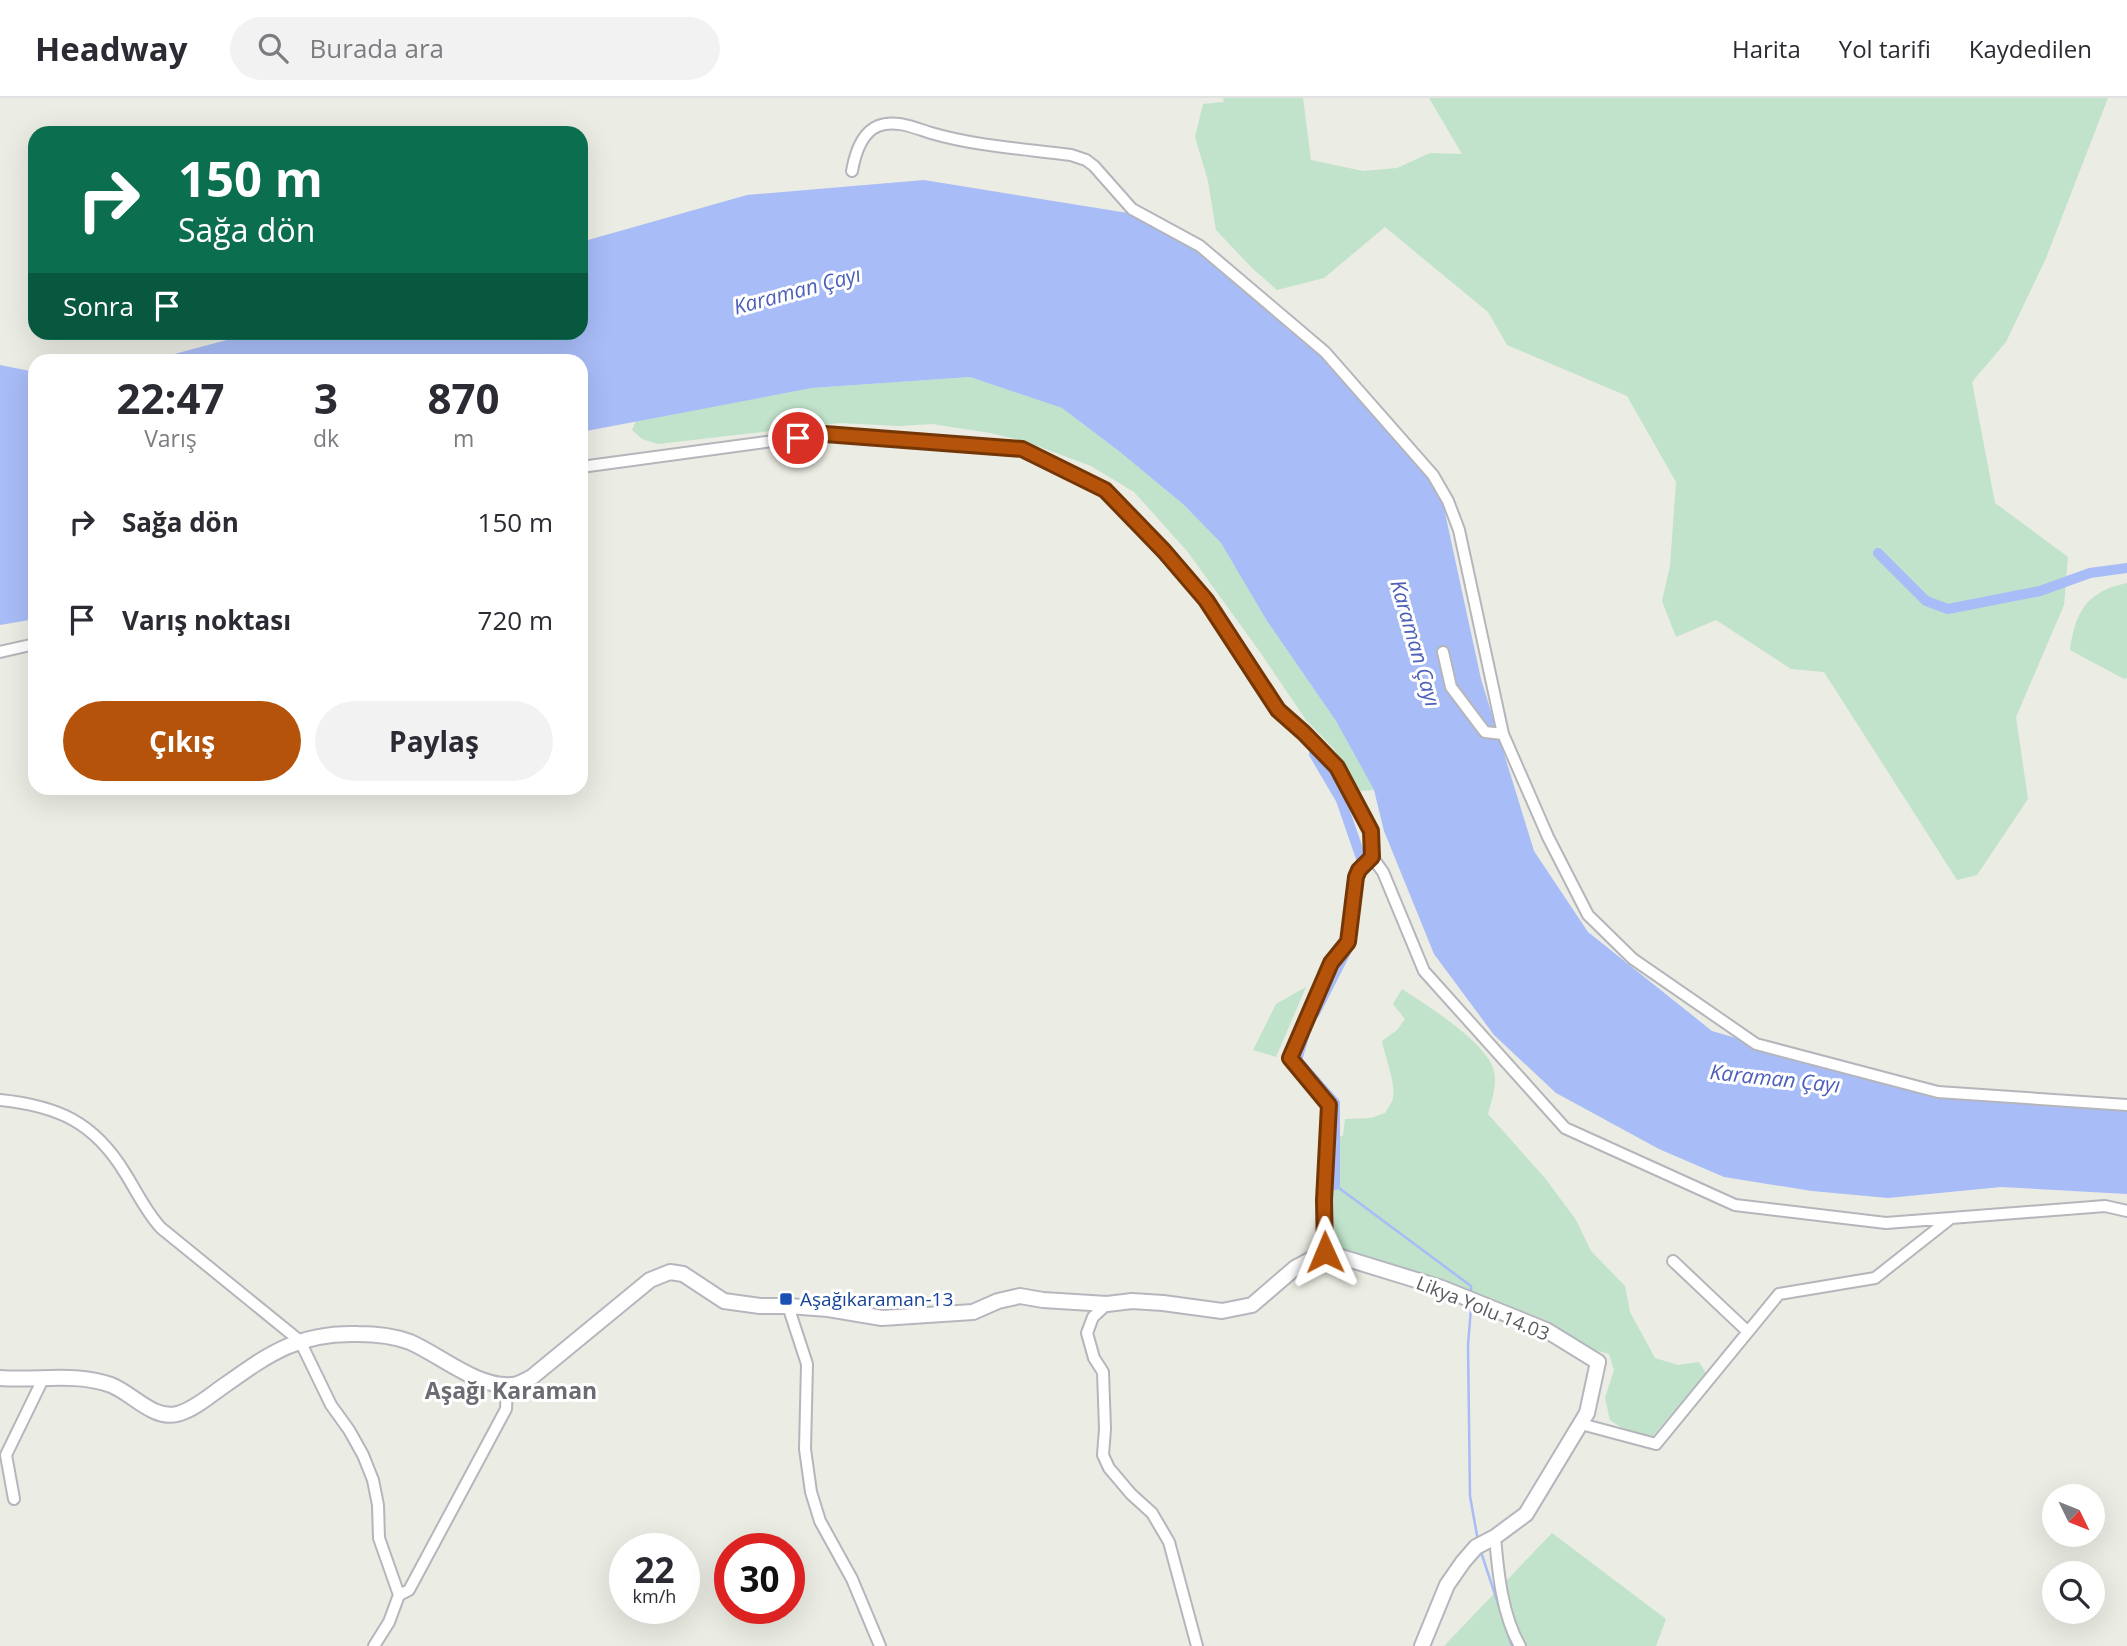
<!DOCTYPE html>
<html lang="tr">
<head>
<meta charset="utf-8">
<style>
	body { margin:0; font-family:"Open Sans",sans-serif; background:#f2f2f3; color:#2b2b33; height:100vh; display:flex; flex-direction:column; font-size:26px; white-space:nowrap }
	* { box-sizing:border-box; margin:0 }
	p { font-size:23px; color:#7c7c81 }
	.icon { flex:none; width:38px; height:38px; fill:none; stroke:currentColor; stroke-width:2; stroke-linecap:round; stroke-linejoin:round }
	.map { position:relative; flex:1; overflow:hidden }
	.details { position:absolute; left:28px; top:256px; width:560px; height:441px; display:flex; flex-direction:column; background:#fff; border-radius:21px; box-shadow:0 7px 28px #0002 }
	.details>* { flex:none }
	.banner { position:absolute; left:28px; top:28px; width:560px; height:214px; border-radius:21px; box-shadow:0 7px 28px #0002; background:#0b6e4f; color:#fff; overflow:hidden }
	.needle { width:46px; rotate:133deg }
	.tools { position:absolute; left:2042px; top:1386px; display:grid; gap:14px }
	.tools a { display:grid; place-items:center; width:63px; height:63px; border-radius:50%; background:#fff; box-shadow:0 7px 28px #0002; font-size:35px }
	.speed { position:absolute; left:609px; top:1435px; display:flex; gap:14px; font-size:35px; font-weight:700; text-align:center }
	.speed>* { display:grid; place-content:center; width:91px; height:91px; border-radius:50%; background:#fff; box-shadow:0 7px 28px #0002; line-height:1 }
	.speed small { font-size:18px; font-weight:400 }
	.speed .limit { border:10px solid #d22; background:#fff; color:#111 }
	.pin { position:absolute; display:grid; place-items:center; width:60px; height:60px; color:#fff; margin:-30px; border:4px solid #fff; border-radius:50%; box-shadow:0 2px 7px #0007 }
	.me { position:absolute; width:77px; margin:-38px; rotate:359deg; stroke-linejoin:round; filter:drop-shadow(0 0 5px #0008) }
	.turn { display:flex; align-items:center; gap:24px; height:147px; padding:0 35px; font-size:32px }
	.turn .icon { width:91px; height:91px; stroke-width:2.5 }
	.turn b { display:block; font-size:49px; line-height:60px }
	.then { display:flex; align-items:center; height:66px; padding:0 35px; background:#0003; gap:14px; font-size:26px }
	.eta { display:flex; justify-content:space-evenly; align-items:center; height:119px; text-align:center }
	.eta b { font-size:42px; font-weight:700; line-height:49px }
	.button { display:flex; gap:14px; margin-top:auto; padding:14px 35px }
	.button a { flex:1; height:80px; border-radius:42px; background:#b45309; color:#fff; font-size:28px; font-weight:700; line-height:80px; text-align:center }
	.button a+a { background:#f2f2f3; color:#2b2b33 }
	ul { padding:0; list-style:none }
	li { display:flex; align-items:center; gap:21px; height:98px; padding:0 35px }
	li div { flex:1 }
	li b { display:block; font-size:26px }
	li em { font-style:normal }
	header { display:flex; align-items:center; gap:42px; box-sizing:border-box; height:98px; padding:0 35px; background:#fff; border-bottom:2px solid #e1e1e2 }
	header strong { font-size:33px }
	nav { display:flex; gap:38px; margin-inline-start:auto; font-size:24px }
	.search { width:490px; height:63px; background:#f2f2f3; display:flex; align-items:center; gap:18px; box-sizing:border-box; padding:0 24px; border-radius:38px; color:#7c7c81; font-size:26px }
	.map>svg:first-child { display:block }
	.green { fill:#c1e2cb }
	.water { fill:#a8bcf7 }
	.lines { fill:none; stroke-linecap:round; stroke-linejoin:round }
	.stream { stroke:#a8bcf7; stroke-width:2.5 }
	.canal { stroke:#a8bcf7; stroke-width:10 }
	.street-casing { stroke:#b5b6bc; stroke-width:14 }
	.secondary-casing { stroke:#b6b7be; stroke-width:18 }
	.street { stroke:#fff; stroke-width:10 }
	.secondary { stroke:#fff; stroke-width:14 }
	.route-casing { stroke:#753606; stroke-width:18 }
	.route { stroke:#b45309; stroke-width:12 }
	.transit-dot { fill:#1a4fb4; stroke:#fff; stroke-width:2.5 }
	.labels { text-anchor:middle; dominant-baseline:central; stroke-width:6; stroke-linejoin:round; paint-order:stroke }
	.transit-label { font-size:19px; fill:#164399; stroke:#fff; text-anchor:start }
	.street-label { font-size:19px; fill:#5b5c62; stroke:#fff }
	.water-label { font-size:21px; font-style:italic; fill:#4d60b8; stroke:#fff }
	.quarter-label { font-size:23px; font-weight:bold; fill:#6c6d74; stroke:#fff }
</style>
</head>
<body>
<header>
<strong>Headway</strong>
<div class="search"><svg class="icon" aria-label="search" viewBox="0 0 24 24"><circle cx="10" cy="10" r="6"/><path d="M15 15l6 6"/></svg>Burada ara</div>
<nav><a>Harita</a><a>Yol tarifi</a><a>Kaydedilen</a></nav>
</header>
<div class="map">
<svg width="2127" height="1548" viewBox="0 0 2127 1548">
	<rect width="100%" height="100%" fill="#ebece3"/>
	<path class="green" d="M 1223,0 L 1303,0 L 1311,62 L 1363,73 L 1397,70 L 1430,55 L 1462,56 L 1429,0 L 2108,0 L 2046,160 L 2006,244 L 1972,284 L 1995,405 L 2068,459 L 2064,507 L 2016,619 L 2028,701 L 1977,777 L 1957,782 L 1824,574 L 1791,571 L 1716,522 L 1676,539 L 1662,503 L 1670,468 L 1676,384 L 1627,298 L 1507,247 L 1488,214 L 1385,129 L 1324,180 L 1277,192 L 1252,170 L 1216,132 L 1208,83 L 1195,39 L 1203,6 L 1224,4 Z
		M 970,279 L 1062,310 L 1120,354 L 1184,407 L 1221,445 L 1267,523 L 1336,623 L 1374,692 L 1360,693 L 1334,651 L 1306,622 L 1260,554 L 1187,453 L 1134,394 L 1091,368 L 1024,343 L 990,335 L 932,326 L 899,328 L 840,325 L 658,346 L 642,341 L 632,332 L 636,323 L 812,290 Z
		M 2127,485 L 2127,580 L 2124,581 L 2070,552 C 2075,514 2087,493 2127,485 Z
		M 1306,889 L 1276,959 L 1253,952 L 1276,906 Z
		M 1402,891 C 1426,907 1488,945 1494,973 C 1497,988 1492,1001 1488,1016 L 1545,1080 L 1576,1122 L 1591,1153 L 1625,1188 L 1630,1214 L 1655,1260 L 1678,1267 L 1699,1264 L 1706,1275 L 1652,1339 L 1628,1334 L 1610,1322 L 1605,1300 L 1614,1272 L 1609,1256 L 1590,1251 L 1545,1222 L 1450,1184 L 1331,1148 L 1331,1041 L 1343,1038 L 1345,1021 L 1371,1020 L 1385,1015 C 1387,1011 1392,1005 1393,1000 C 1396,985 1385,959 1382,943 L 1397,932 L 1405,921 L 1393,906 Z
		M 1552,1435 L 1666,1521 L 1656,1548 L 1444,1548 Z"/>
	<path class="water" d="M 924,82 L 1128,115 L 1224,166 L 1379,307 L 1442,401 L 1481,581 L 1534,753 L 1588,834 L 1712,933 L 1915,993 L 2127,1004 L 2127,1096 L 2001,1089 L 1888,1100 L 1812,1093 L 1724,1079 L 1659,1051 L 1556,995 L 1494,937 L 1434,856 L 1384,733 L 1374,692 L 1336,623 L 1267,523 L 1221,445 L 1184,407 L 1120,354 L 1062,310 L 970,279 L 812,290 L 581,334 L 581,262 L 152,262 L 253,235 L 581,234 L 581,144 L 747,97 Z
		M 0,267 L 35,274 L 35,521 L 0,527 Z"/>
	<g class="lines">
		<path class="stream" d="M 1335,1087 L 1471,1188 L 1471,1193
			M 1471,1210 L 1468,1247 L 1470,1398 L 1478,1443
			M 1480,1451 L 1512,1548"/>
		<path class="canal" d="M 1878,455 L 1926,503 L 1948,511 L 2040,493 L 2090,475 L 2127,470
			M 1314,656 L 1341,702 L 1362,763
			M 1315,915 L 1349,848
			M 1305,935 L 1297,962 L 1335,1005 L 1335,1087"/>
		<g class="street-casing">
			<path id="street" d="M 852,73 C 855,56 861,35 878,28 C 895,21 915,30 931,35 C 975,48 1025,51 1071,57 L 1086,62 L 1094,68 L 1132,111 L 1200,148 L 1325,254 L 1433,377 L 1448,403 L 1459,432 L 1503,636 L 1548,739 L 1588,817 L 1633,861 L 1756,946 L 1938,994 L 2127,1007
				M 581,369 L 825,336 L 1022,351 L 1047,362 L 1105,392 L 1164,453 L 1206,502 L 1259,586 L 1278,612 L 1304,635 L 1337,669 L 1371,733 L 1372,759 L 1359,772 L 1356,779 L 1348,844 L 1331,865 L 1290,960 L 1329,1007 L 1324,1103 L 1325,1154
				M 0,554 L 35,546
				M 1443,554 L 1451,589 L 1485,634 L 1503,636
				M 1372,759 L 1383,774 L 1424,873 L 1565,1030 L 1735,1107 L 1886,1125 L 1951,1120
				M 0,1002 C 58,1008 94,1024 125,1075 C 137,1094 146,1114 161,1130 L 300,1243 L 331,1307 L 349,1332 L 363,1357 L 373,1382 L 378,1407 L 379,1440 L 399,1497 L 389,1524 L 374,1548
				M 1673,1163 L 1748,1234
				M 1107,1206 L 1093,1219 L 1087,1235 L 1094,1260 L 1103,1274 L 1105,1331 L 1103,1357 L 1109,1370 L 1131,1396 L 1152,1415 L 1169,1444 L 1197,1548
				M 788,1208 L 807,1266 L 805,1351 L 811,1394 L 820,1423 L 852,1481 L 880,1548
				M 1581,1326 L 1656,1346 L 1779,1196 L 1875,1180 L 1951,1120 L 2105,1108 L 2127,1113
				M 14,1401 L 6,1357 L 43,1281
				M 1495,1439 C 1498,1474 1502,1517 1520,1548
				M 399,1497 L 409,1492 L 506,1311 L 507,1286"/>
		</g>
		<g class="secondary-casing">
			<path id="secondary" d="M 0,1280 C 37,1283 75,1274 111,1287 C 132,1295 153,1322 177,1316 C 191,1313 207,1300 218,1292 C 266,1258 296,1234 358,1236 C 375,1236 394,1238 410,1244 C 440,1257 477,1290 512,1287 C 518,1287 526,1282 532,1279 L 650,1182 L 670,1174 L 683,1176 L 724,1203 L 760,1208 L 788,1208 L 828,1211 L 882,1220 L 973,1214 L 998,1203 L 1020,1198 L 1043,1202 L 1107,1206 L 1132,1203 L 1163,1205 L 1222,1213 L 1252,1207 L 1295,1170 L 1325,1154 L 1442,1190 L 1546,1232 L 1598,1264 L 1587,1315 L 1526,1416 L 1495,1439 L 1476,1449 L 1463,1464 L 1447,1487 L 1422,1548"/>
		</g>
		<use href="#street" class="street"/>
		<use href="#secondary" class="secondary"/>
	</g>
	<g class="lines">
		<g class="route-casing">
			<path id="route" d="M 798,340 L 825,336 L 1022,351 L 1105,392 L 1164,453 L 1206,502 L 1278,612 L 1304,635 L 1337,669 L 1371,733 L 1372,759 L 1359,772 L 1356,779 L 1348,844 L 1331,865 L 1290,960 L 1329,1007 L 1324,1102 L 1325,1154"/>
		</g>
		<use href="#route" class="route"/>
	</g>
	<rect class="transit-dot" x="779" y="1194" width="14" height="14" rx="3.5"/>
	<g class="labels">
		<g class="transit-label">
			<text x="800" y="1201">Aşağıkaraman-13</text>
		</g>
		<g class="street-label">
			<text transform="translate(1483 1210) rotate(22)">Likya Yolu 14.03</text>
		</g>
		<g class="water-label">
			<text transform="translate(797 192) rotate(-15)">Karaman Çayı</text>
			<text transform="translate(1416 545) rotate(74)">Karaman Çayı</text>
			<text transform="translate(1775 980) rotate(6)">Karaman Çayı</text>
		</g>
		<g class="quarter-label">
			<text x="511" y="1292">Aşağı Karaman</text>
		</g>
	</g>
</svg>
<div class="tools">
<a><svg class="needle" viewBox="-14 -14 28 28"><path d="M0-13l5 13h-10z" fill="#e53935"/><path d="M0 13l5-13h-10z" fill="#7c7c81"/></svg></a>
<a><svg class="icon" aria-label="search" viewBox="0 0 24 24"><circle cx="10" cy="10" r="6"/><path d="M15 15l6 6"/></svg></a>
</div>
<div class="speed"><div>22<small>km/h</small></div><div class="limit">30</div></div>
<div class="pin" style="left:798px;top:340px;background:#d93025"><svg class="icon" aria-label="arrive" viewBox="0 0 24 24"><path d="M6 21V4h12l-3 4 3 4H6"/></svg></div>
<svg class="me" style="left:1325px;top:1154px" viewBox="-20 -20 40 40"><path d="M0-17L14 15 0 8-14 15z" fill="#b45309" stroke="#fff" stroke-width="4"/></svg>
<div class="banner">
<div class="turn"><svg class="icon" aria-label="right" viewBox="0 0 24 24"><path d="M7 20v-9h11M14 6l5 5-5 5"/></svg><div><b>150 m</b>Sağa dön</div></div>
<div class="then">Sonra<svg class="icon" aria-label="arrive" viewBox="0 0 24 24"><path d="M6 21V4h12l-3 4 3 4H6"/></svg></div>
</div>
<section class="details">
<div class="eta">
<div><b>22:47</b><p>Varış</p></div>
<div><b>3</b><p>dk</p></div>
<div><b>870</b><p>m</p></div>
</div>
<ul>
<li><svg class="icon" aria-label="right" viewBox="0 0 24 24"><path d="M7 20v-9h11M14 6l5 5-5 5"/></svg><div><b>Sağa dön</b></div><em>150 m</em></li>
<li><svg class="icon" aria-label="arrive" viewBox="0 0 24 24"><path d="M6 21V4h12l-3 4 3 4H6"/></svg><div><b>Varış noktası</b></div><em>720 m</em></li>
</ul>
<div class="button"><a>Çıkış</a><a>Paylaş</a></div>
</section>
</div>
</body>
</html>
